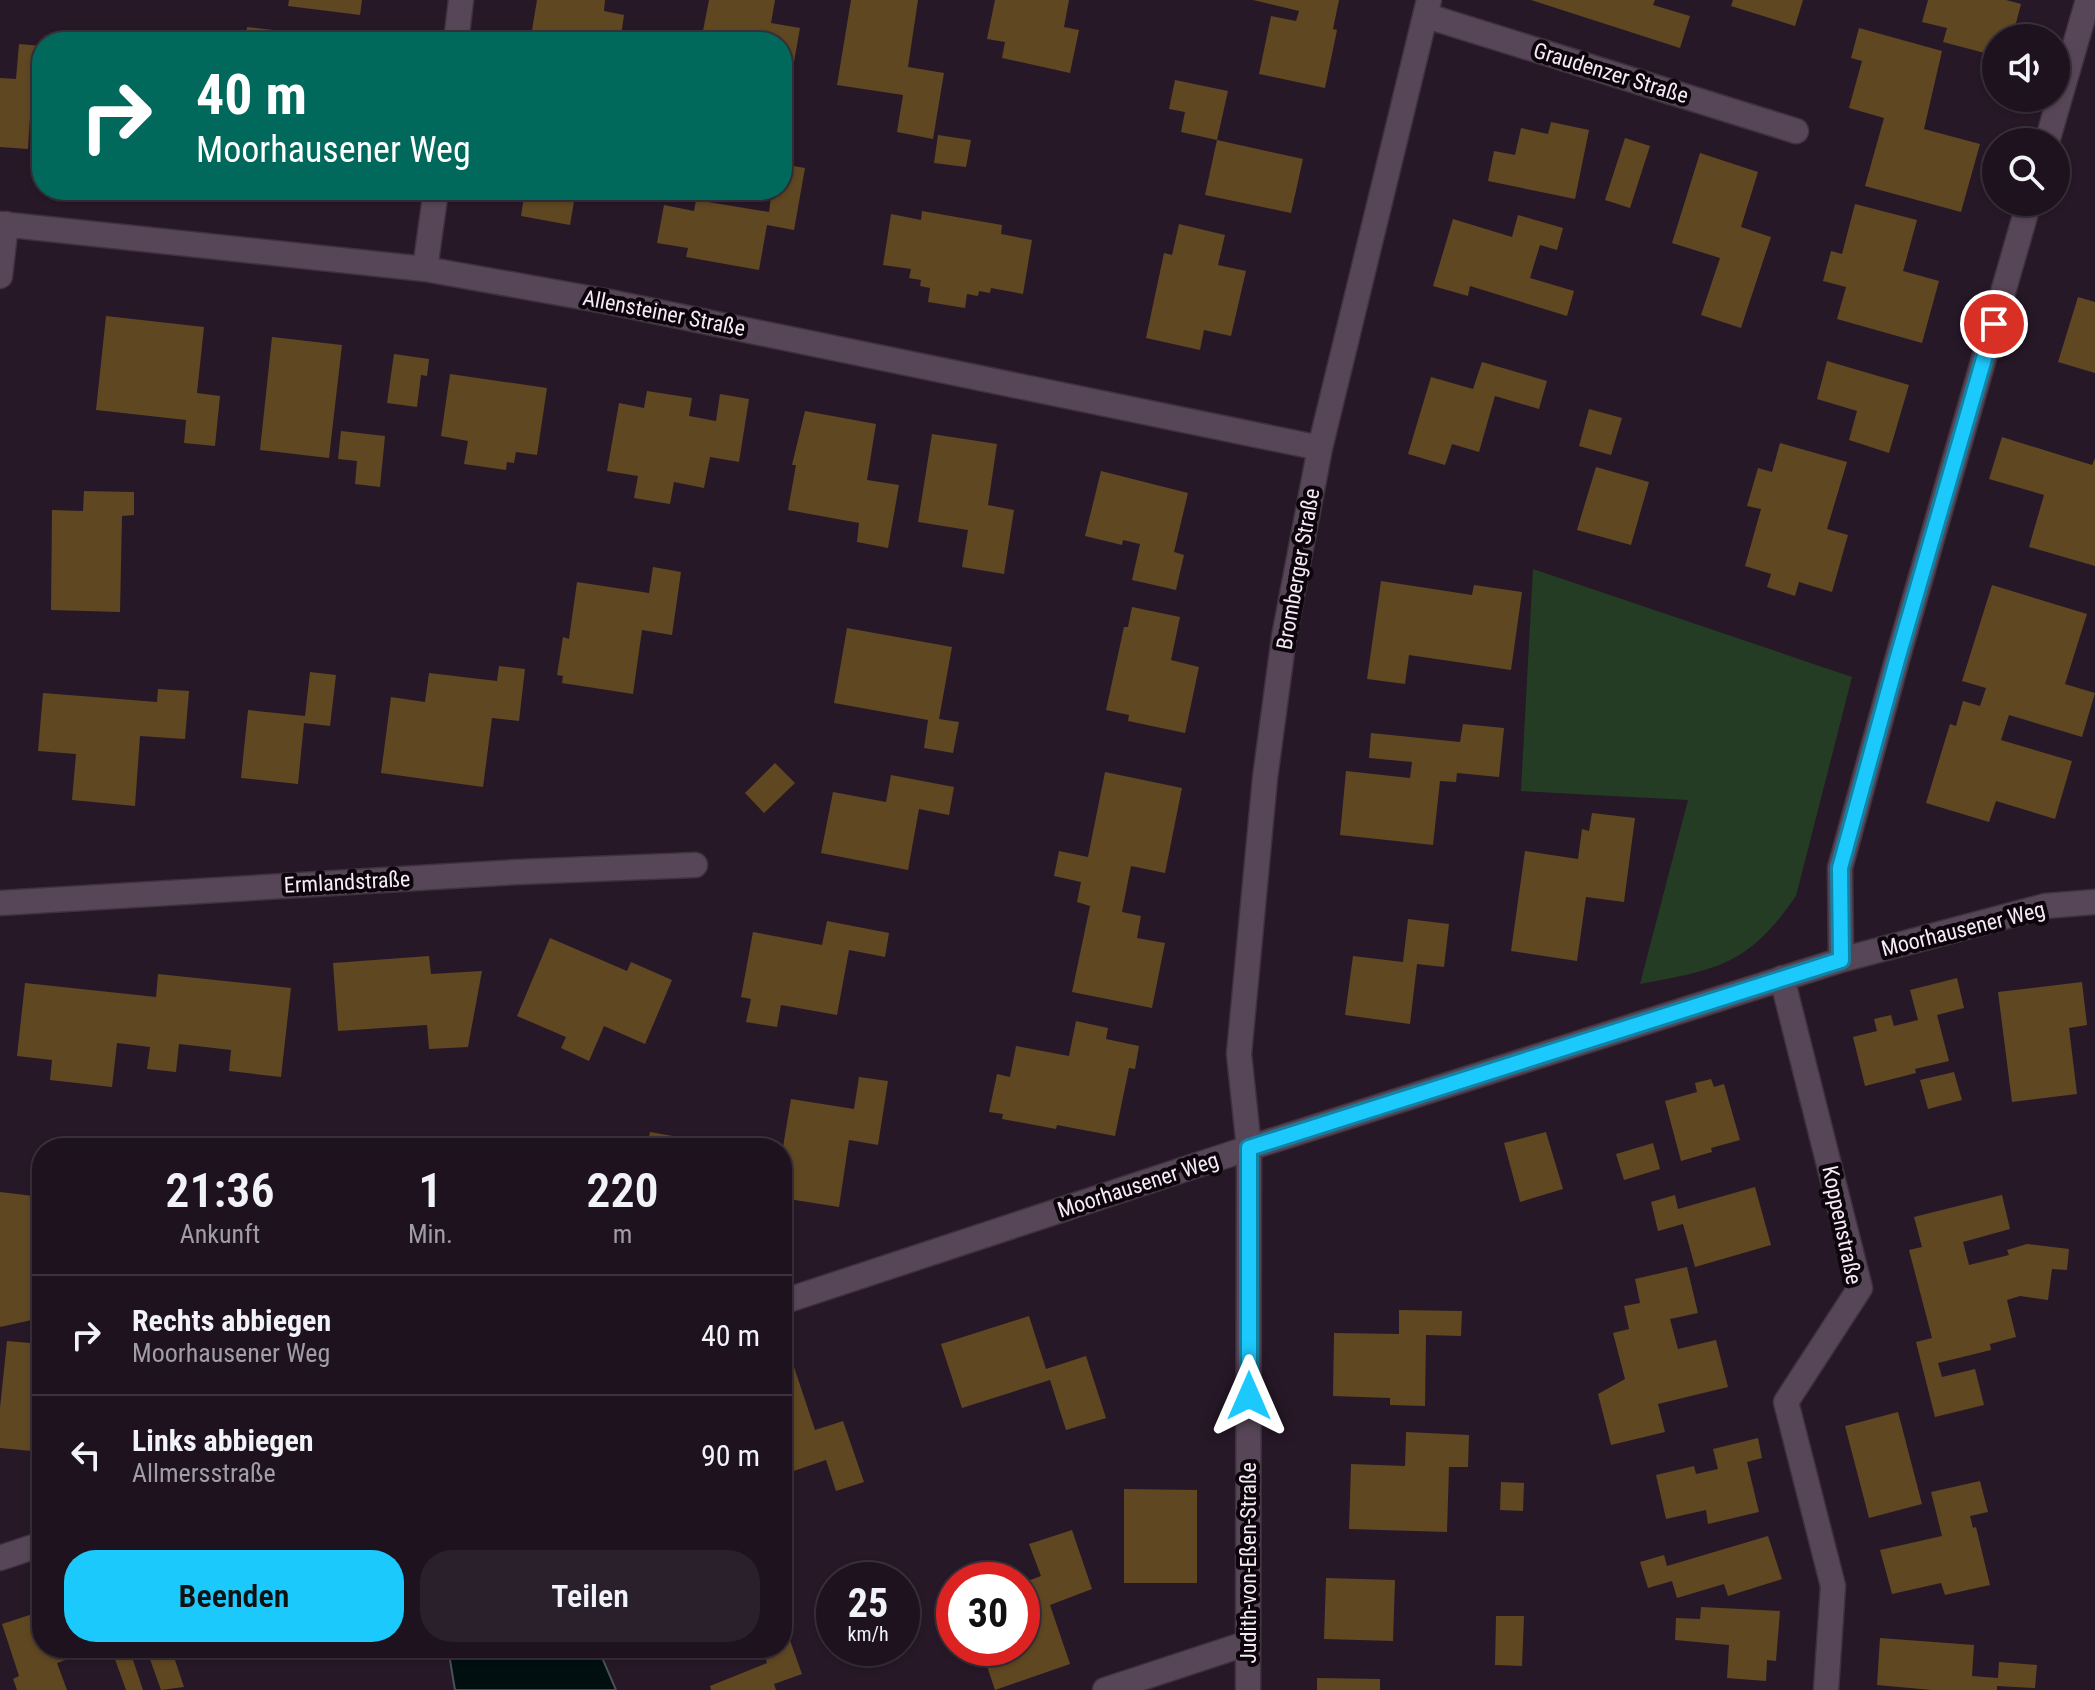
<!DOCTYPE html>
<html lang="de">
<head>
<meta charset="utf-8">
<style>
	body { margin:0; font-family:"Roboto Condensed",sans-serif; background:#2a202b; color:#f1f3f6; height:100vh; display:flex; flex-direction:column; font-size:30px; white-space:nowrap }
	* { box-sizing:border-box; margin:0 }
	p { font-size:26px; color:#a09ea4 }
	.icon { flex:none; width:44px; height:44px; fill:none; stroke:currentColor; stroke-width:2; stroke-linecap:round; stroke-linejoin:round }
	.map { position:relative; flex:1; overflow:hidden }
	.side { position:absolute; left:32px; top:1138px; width:760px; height:520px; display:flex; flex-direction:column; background:#1d121e; border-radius:32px; box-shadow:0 2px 6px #0004,0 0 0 2px #3b323c }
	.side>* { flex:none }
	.top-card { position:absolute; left:32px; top:32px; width:760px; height:168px; border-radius:32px; box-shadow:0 2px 6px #0004,0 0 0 2px #3b323c; background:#00695c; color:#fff; overflow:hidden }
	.controls { position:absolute; left:1982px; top:24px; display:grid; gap:16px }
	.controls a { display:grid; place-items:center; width:88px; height:88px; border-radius:50%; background:#1d121e; box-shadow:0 2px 6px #0004,0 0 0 2px #3b323c; font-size:40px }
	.speed { position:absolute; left:816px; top:1562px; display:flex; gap:16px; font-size:40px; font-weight:700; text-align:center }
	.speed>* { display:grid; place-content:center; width:104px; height:104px; border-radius:50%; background:#1d121e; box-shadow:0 2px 6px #0004,0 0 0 2px #3b323c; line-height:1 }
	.speed small { font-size:20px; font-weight:400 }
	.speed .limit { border:12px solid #d22; background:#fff; color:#111 }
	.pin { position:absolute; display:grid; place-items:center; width:68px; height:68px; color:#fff; margin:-34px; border:4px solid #fff; border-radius:50%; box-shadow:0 2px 8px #0007 }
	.me { position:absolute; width:88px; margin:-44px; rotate:0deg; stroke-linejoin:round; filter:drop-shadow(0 0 6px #0008) }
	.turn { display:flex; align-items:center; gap:28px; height:168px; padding:0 32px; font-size:36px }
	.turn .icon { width:104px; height:104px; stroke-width:2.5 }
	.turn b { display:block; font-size:56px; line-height:68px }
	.eta { display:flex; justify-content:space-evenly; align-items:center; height:136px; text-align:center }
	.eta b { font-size:48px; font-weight:600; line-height:56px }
	.primary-button { display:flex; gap:16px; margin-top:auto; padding:16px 32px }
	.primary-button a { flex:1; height:92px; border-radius:32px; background:#1cc9fc; color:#111; font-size:32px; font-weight:600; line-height:92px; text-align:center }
	.primary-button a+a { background:#2a202b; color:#f1f3f6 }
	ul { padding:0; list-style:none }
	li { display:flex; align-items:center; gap:24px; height:120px; padding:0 32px; border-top:2px solid #3b323c }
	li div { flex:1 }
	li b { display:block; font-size:30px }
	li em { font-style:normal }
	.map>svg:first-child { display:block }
	.green { fill:#243c24 }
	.water { fill:#010f11; stroke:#4a5155; stroke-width:2 }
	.building { fill:#5f4722 }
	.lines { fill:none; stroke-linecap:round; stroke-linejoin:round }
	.street-casing { stroke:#3e323e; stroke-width:27 }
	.street { stroke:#574657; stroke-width:24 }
	.route-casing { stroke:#1283a4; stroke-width:20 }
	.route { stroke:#1cc9fc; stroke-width:14 }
	.labels { text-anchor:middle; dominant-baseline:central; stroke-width:8; stroke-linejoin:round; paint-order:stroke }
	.street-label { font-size:22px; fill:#f5eaf5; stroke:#0c060c }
</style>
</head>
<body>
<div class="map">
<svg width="2095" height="1690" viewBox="0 0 2095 1690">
	<rect width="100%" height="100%" fill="#271828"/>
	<path class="green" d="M 1533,569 L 1852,677 L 1796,896 C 1748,965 1719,969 1640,984 L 1688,800 L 1521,791 Z"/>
	<path class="water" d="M 448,1648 L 598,1648 L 616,1690 L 455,1690 Z"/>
	<path class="building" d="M 289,0 L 362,0 L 360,15 L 288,6 Z
		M 537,0 L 605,0 L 604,11 L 624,15 L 620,42 L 530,42 Z
		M 709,0 L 775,0 L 771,23 L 800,28 L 789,90 L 782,89 L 782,42 L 757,42 L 703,31 Z
		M 851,0 L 918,0 L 908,67 L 944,73 L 933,139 L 897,132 L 903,95 L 837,85 Z
		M 995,0 L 1069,0 L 1064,27 L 1079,30 L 1070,73 L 1002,58 L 1005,42 L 987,39 Z
		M 1253,0 L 1339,0 L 1333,29 L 1337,30 L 1325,88 L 1259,74 L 1271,16 L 1296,21 L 1299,11 Z
		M 1531,0 L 1655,0 L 1653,5 L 1690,16 L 1680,48 Z
		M 1733,0 L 1803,0 L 1795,26 L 1731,6 Z
		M 1928,0 L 2006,0 L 2021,4 L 2012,38 L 1996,38 L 1996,56 L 1943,42 L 1947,28 L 1922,22 Z
		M 247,27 L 299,33 L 298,42 L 245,42 Z
		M 1859,28 L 1942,51 L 1924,129 L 1980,144 L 1961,212 L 1865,186 L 1884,118 L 1849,108 L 1862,61 L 1851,58 Z
		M 19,44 L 42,46 L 42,85 L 32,84 L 28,149 L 0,147 L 0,78 L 16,79 Z
		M 1175,80 L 1228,91 L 1217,140 L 1303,159 L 1291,213 L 1205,195 L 1217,140 L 1181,132 L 1185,112 L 1169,109 Z
		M 1551,122 L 1589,130 L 1575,199 L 1488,181 L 1494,151 L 1515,155 L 1521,128 L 1548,134 Z
		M 938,135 L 971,140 L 966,167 L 934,163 Z
		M 1625,138 L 1650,146 L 1630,208 L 1605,200 Z
		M 1700,153 L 1758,172 L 1741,227 L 1771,237 L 1741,328 L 1701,315 L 1720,258 L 1672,243 Z
		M 782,164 L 805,168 L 794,230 L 767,225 L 759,270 L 686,257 L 688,248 L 657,243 L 664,205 L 694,211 L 696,200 L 769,212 L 772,190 L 782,190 Z
		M 525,190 L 576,190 L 570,225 L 521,216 Z
		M 1855,204 L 1917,220 L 1903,271 L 1939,281 L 1922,343 L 1837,319 L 1846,287 L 1823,281 L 1831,251 L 1842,254 Z
		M 922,211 L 1002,225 L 1001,234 L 1032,240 L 1023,294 L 991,288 L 990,293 L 979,291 L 978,296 L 967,294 L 965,308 L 928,302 L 930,288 L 920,286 L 921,280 L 909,278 L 911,269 L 883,265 L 891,214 L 921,220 Z
		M 1518,215 L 1563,228 L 1557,250 L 1540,245 L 1530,278 L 1574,291 L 1567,316 L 1470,286 L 1468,296 L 1433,286 L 1453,219 L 1512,237 Z
		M 1179,224 L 1225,235 L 1218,265 L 1246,271 L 1231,336 L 1204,330 L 1200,350 L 1146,338 L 1164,253 L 1172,255 Z
		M 2078,297 L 2095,302 L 2095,373 L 2058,362 Z
		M 106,316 L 204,327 L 197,393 L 220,396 L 215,446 L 184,443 L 186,420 L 96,410 Z
		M 272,337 L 342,345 L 329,458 L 260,450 Z
		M 394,354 L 429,359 L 427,376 L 421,375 L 417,407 L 387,403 Z
		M 1827,361 L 1909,385 L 1889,453 L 1849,440 L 1857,411 L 1817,399 Z
		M 1482,362 L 1547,381 L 1539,409 L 1495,396 L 1479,452 L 1452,444 L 1445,465 L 1408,454 L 1431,377 L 1473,389 Z
		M 450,374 L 547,388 L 537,455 L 516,452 L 514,463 L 507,462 L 506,470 L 464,464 L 468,441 L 441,436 Z
		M 647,391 L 692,398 L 689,416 L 716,421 L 720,394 L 749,399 L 739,462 L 710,457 L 704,488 L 674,482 L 670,504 L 634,498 L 638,476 L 607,471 L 619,403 L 644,408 Z
		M 1589,409 L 1622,418 L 1611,455 L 1579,446 Z
		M 805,411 L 876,424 L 867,480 L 899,485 L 888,548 L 857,542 L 859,523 L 788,510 L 796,465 L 792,465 Z
		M 341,431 L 385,436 L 380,487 L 355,484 L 357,461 L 338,459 Z
		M 932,434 L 997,444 L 988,505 L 1014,510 L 1004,574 L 962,567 L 968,530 L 918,522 Z
		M 2002,437 L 2092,465 L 2095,458 L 2095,566 L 2029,547 L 2044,495 L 1989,479 Z
		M 1780,443 L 1847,462 L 1827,529 L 1848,535 L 1832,592 L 1799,582 L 1795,596 L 1767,587 L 1771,574 L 1745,566 L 1761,509 L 1747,506 L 1758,468 L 1772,472 Z
		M 1596,467 L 1649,482 L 1631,545 L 1577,530 Z
		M 1101,471 L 1188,493 L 1174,552 L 1184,555 L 1176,590 L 1132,580 L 1140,544 L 1123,540 L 1122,545 L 1085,536 Z
		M 84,491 L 134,492 L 134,515 L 122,516 L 120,612 L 51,610 L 52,510 L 83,511 Z
		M 653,567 L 681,572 L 672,635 L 642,630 L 633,694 L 562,683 L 563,676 L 557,675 L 563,637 L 569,639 L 577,582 L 649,593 Z
		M 1381,581 L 1472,595 L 1474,585 L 1522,592 L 1511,670 L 1409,655 L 1405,684 L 1367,679 Z
		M 1992,585 L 2087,614 L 2065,684 L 2095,693 L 2082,737 L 2009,715 L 2001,740 L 2072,761 L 2055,819 L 1996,801 L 1989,822 L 1926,803 L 1950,724 L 1956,726 L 1963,701 L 1980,706 L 1986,688 L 1962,681 Z
		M 1132,607 L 1180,617 L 1171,660 L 1199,667 L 1185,733 L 1128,721 L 1129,715 L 1106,710 L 1124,627 L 1128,627 Z
		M 847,628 L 952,647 L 939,719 L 959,722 L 953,753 L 924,748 L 928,720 L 834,703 Z
		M 499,666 L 525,669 L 519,721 L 492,718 L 483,787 L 381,773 L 391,697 L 425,702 L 429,673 L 497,681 Z
		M 310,672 L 336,675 L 330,726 L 304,723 L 298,784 L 241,778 L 248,710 L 305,716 Z
		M 158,689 L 189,691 L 185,739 L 140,736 L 135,806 L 72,800 L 76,754 L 38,751 L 43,693 L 157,702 Z
		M 1463,724 L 1504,728 L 1499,777 L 1457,773 L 1456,782 L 1440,781 L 1433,845 L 1340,835 L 1346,771 L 1410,778 L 1412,762 L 1369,758 L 1371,733 L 1460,742 Z
		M 775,763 L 795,783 L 764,813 L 745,793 Z
		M 1105,772 L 1182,788 L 1165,873 L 1131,866 L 1122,912 L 1141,916 L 1137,938 L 1165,943 L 1152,1008 L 1072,992 L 1090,906 L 1077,902 L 1081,882 L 1054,876 L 1059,851 L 1088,857 Z
		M 891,775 L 954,787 L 949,815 L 919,809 L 908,870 L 821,853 L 833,792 L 886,802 Z
		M 1592,813 L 1635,818 L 1624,902 L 1586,897 L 1577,961 L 1511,951 L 1525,851 L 1578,859 L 1582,829 L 1589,831 Z
		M 1408,919 L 1449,924 L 1444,967 L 1417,964 L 1410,1024 L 1345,1015 L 1353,956 L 1403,962 Z
		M 827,921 L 889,933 L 885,957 L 849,950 L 837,1015 L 781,1005 L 777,1027 L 746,1022 L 751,999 L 741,997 L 753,932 L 822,945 Z
		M 550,938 L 627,971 L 631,962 L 672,980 L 645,1044 L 604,1026 L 589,1061 L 561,1048 L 566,1037 L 517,1016 Z
		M 429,956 L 431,974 L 482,971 L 468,1047 L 429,1049 L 427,1025 L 338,1031 L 333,963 Z
		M 158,974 L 291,988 L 281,1077 L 229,1071 L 231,1050 L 179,1044 L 176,1072 L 147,1069 L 150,1047 L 117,1043 L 112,1087 L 50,1080 L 52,1060 L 17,1056 L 25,983 L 156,997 Z
		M 1957,978 L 1964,1008 L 1937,1015 L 1949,1061 L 1915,1069 L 1916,1073 L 1865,1086 L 1853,1037 L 1877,1031 L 1874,1019 L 1891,1015 L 1894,1026 L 1918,1020 L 1910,990 Z
		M 2082,982 L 2087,1025 L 2069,1028 L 2077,1094 L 2012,1102 L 1998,992 Z
		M 1076,1021 L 1108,1028 L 1106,1039 L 1139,1046 L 1135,1069 L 1129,1068 L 1115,1136 L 1057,1125 L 1056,1129 L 1002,1119 L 1003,1114 L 989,1112 L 997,1074 L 1010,1077 L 1016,1046 L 1069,1056 Z
		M 1954,1072 L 1962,1100 L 1928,1109 L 1920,1080 Z
		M 859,1077 L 888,1081 L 878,1145 L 849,1140 L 839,1207 L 782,1198 L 782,1153 L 791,1099 L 854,1109 Z
		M 1711,1079 L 1714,1087 L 1724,1084 L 1740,1140 L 1711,1148 L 1712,1152 L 1681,1161 L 1665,1101 L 1697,1092 L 1695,1083 Z
		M 650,1132 L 730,1146 L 730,1148 L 623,1148 L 625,1141 L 647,1146 Z
		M 1546,1132 L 1563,1189 L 1520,1202 L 1504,1143 Z
		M 1653,1143 L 1660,1169 L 1624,1180 L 1616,1154 Z
		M 1755,1187 L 1771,1245 L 1695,1267 L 1683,1224 L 1658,1231 L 1651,1202 L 1675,1195 L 1678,1209 Z
		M 0,1192 L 42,1197 L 36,1289 L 42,1290 L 41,1318 L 0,1327 Z
		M 2002,1195 L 2010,1229 L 1963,1242 L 1969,1265 L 2009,1255 L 2007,1250 L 2027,1244 L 2069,1249 L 2067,1270 L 2052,1269 L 2048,1300 L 2020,1296 L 2007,1300 L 2016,1337 L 1990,1344 L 1991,1350 L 1938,1363 L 1942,1377 L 1975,1369 L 1984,1405 L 1935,1417 L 1916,1342 L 1932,1338 L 1909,1250 L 1922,1247 L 1914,1217 Z
		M 1687,1267 L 1698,1313 L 1670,1319 L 1678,1349 L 1716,1340 L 1728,1387 L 1658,1404 L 1665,1432 L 1611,1445 L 1598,1394 L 1625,1379 L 1613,1333 L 1629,1329 L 1624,1306 L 1640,1303 L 1635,1279 Z
		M 1399,1310 L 1462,1311 L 1461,1336 L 1426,1335 L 1425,1406 L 1390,1405 L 1390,1398 L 1333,1396 L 1334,1333 L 1399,1334 Z
		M 1029,1316 L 1046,1369 L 1086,1356 L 1106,1418 L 1066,1430 L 1050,1380 L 962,1408 L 941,1344 Z
		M 7,1341 L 42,1344 L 42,1452 L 0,1448 L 0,1408 Z
		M 794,1367 L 815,1430 L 843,1421 L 864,1482 L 836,1491 L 826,1460 L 782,1475 L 782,1371 Z
		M 1898,1412 L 1922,1504 L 1869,1518 L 1845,1426 Z
		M 1406,1432 L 1469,1435 L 1468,1467 L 1449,1467 L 1447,1532 L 1349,1529 L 1351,1464 L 1405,1466 Z
		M 1758,1438 L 1762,1458 L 1747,1462 L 1759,1512 L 1708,1524 L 1706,1510 L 1666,1519 L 1656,1475 L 1694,1466 L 1696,1474 L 1718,1469 L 1713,1449 Z
		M 1980,1481 L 1988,1512 L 1970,1516 L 1973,1528 L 1976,1527 L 1990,1585 L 1945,1595 L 1941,1583 L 1892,1594 L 1880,1550 L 1942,1536 L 1931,1492 Z
		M 1501,1482 L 1524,1483 L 1523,1511 L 1500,1510 Z
		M 1124,1489 L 1197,1490 L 1197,1583 L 1124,1583 Z
		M 1072,1530 L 1092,1589 L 1050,1605 L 1070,1664 L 995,1690 L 981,1648 L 1022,1648 L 1022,1583 L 1041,1576 L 1029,1544 Z
		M 1768,1536 L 1782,1579 L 1728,1596 L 1724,1584 L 1677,1598 L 1672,1581 L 1648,1588 L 1640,1562 L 1664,1555 L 1667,1566 Z
		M 1326,1578 L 1395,1580 L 1393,1641 L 1324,1639 Z
		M 1701,1607 L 1780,1611 L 1776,1661 L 1767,1660 L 1766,1681 L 1727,1678 L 1729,1645 L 1675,1640 L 1676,1618 L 1700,1619 Z
		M 42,1611 L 42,1648 L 75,1648 L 77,1656 L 57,1663 L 67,1690 L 17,1690 L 13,1679 L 19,1676 L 2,1624 Z
		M 1496,1616 L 1524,1616 L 1522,1666 L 1495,1665 Z
		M 782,1618 L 802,1674 L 774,1684 L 776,1690 L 711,1690 L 710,1686 L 767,1663 L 762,1648 L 782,1648 Z
		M 1880,1638 L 1974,1645 L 1972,1676 L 1998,1678 L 1999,1662 L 2037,1665 L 2035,1688 L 1997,1686 L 1997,1690 L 1932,1690 L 1877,1685 Z
		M 111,1648 L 129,1648 L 143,1690 L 126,1690 Z
		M 146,1648 L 171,1648 L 184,1687 L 161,1690 Z
		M 182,1648 L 224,1648 L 224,1649 L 206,1654 L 205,1650 L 185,1657 Z
		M 1317,1678 L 1380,1679 L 1380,1690 L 1317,1690 Z"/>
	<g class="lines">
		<g class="street-casing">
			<path id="street" d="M 1427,16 L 1796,131
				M 456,42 L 461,0
				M 2047,142 L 2088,0
				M 0,224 L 425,269 L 610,302 L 1320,448
				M 425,269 L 436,190
				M 0,276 L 6,224
				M 0,903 L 518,872 L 695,865
				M 1841,960 L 1840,868 L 1897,660 L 2029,202
				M 1782,978 L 1860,1288 L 1786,1402 L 1833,1586 L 1826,1690
				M 782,1302 L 1249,1148 L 1841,960 L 2045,906 L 2095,902
				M 0,1558 L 42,1544
				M 1105,1690 L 1248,1643
				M 1248,1690 L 1249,1148 L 1239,1054 L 1265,778 L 1284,637 L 1320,448 L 1429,0"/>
		</g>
		<use href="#street" class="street"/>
	</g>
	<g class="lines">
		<g class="route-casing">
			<path id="route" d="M 1249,1396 L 1249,1148 L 1841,960 L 1840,868 L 1897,660 L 1994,324"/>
		</g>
		<use href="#route" class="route"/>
	</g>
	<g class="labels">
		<g class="street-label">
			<text transform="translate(1611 73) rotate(17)">Graudenzer Straße</text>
			<text transform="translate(664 313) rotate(11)">Allensteiner Straße</text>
			<text transform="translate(1298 569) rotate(-80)">Bromberger Straße</text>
			<text transform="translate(347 882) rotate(-3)">Ermlandstraße</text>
			<text transform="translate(1963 929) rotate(-14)">Moorhausener Weg</text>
			<text transform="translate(1138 1185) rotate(-18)">Moorhausener Weg</text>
			<text transform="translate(1842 1225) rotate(78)">Koppenstraße</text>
			<text transform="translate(1248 1563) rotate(-90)">Judith-von-Eßen-Straße</text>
		</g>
	</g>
</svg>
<div class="controls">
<a><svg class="icon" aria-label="sound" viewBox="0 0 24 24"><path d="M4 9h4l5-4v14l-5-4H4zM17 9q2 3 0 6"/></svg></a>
<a><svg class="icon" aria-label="search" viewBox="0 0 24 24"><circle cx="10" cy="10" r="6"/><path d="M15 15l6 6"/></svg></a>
</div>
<div class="speed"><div>25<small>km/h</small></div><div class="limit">30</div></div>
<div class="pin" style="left:1994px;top:324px;background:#d93025"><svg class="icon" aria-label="arrive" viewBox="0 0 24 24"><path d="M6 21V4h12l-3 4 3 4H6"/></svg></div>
<svg class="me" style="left:1249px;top:1396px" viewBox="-20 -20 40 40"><path d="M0-17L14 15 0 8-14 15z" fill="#1cc9fc" stroke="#fff" stroke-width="4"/></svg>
<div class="top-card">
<div class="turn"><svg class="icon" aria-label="right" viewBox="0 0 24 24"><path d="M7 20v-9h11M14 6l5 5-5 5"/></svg><div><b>40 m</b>Moorhausener Weg</div></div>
</div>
<section class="side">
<div class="eta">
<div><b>21:36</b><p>Ankunft</p></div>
<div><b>1</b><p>Min.</p></div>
<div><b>220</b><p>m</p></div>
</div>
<ul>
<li><svg class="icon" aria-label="right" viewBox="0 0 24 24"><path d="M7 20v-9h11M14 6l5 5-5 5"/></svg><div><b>Rechts abbiegen</b><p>Moorhausener Weg</p></div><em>40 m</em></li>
<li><svg class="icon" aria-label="left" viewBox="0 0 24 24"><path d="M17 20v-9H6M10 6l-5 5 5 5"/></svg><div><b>Links abbiegen</b><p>Allmersstraße</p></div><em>90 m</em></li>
</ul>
<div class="primary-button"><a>Beenden</a><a>Teilen</a></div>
</section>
</div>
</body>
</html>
